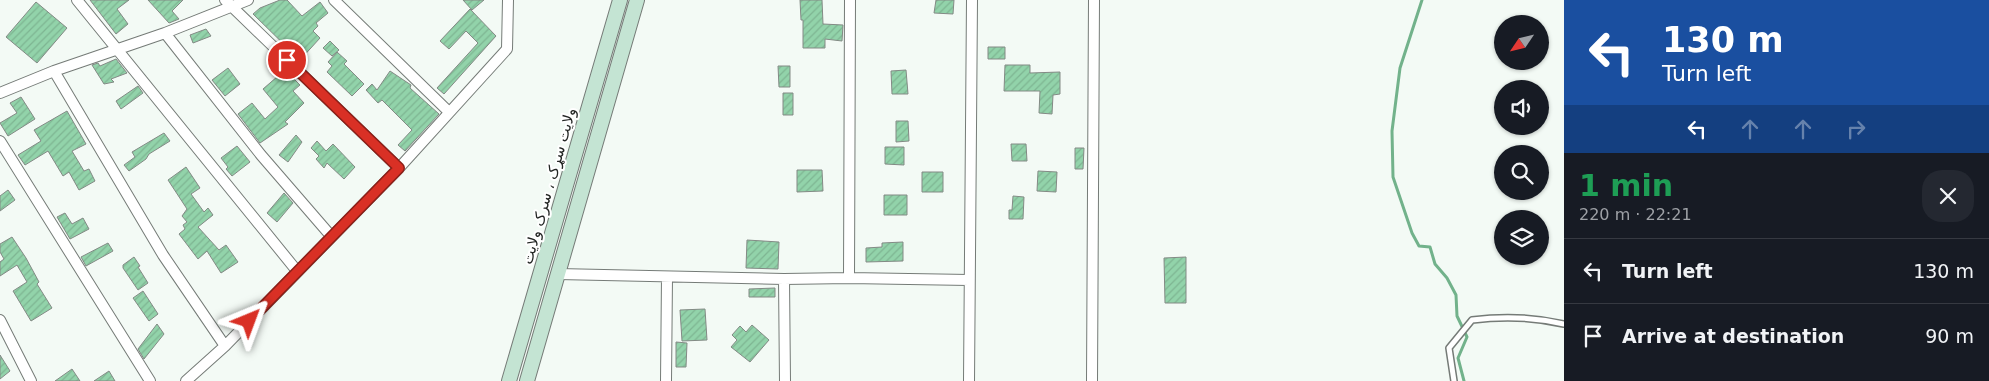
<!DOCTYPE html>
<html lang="en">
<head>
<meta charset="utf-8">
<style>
	body { margin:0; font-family:"DejaVu Sans",Vazirmatn,sans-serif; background:#242831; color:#f1f3f6; height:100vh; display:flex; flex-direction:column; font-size:19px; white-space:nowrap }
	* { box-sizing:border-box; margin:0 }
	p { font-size:16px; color:#9ea1a6 }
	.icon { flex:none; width:28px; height:28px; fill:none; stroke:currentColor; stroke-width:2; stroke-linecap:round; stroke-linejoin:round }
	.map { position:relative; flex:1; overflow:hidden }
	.side { display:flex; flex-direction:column; background:#171b24; width:425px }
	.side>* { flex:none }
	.banner { background:#1a4fa0; color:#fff; overflow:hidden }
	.needle { width:32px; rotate:235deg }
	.tools { position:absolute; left:1494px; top:15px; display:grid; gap:10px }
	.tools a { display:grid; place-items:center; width:55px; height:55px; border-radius:50%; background:#171b24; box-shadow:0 1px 4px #0004; font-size:25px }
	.pin { position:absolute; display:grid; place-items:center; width:42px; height:42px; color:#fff; margin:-21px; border:2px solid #fff; border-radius:50%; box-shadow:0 1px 5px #0007 }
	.me { position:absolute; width:55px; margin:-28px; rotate:44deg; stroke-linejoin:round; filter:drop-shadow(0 0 4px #0008) }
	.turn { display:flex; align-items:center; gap:18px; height:105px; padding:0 15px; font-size:22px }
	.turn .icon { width:65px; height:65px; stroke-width:2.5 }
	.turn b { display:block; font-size:35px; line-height:42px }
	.lanes { display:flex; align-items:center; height:48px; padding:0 15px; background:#0003; justify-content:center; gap:25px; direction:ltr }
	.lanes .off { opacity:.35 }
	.round { display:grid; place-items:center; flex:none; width:52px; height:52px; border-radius:20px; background:#242831 }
	.headline { display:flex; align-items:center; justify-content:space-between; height:85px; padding:0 15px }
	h1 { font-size:30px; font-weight:700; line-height:38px; color:#1e9e55 }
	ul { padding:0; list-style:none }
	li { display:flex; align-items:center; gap:15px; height:65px; padding:0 15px; border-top:1px solid #363941 }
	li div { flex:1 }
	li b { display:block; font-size:19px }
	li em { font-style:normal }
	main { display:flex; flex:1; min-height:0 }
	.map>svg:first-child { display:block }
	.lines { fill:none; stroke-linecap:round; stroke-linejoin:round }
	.stream { stroke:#72b28b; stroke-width:3 }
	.building { fill:url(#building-hatch); stroke:#838a85 }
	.service-casing { stroke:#757b77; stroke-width:8 }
	.minor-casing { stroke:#757b77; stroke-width:12 }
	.secondary-casing { stroke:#757b77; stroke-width:16 }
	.service { stroke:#fff; stroke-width:5 }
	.minor { stroke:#fff; stroke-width:10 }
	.secondary { stroke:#c4e4d3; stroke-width:14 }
	.route-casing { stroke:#8d1f18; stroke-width:12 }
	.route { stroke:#d93025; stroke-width:9 }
	.labels { text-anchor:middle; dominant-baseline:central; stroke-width:4; stroke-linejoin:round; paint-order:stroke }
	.street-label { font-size:15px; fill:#232624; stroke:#fff }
</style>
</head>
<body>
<main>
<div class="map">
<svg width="1564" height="381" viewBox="0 0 1564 381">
	<defs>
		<pattern id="building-hatch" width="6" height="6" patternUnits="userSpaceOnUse" patternTransform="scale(1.25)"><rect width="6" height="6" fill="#92d3aa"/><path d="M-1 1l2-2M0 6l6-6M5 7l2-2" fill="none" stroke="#7eb592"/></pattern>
	</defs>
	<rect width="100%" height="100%" fill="#f3faf5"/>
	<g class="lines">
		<path class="stream" d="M 1422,0 L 1400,68 L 1392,131 L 1393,177 L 1412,233 L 1419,246 L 1430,247 L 1435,264 L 1447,278 L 1456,295 L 1457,316 L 1467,337 L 1458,358 L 1464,381"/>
	</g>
	<path class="building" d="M 90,0 L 129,0 L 117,9 L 128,24 L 116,34 Z
		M 148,0 L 183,0 L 172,11 L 179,19 L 169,23 Z
		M 280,0 L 287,0 L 302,16 L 320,2 L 328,13 L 316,23 L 318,26 L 313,31 L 320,38 L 300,60 L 253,14 L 260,8 Z
		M 463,0 L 484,0 L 472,10 Z
		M 800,0 L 822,0 L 823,24 L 843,25 L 842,41 L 825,39 L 825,48 L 803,48 L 803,20 L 801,20 Z
		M 936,0 L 954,0 L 953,14 L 934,13 Z
		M 36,2 L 67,28 L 37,63 L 6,37 Z
		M 470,9 L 496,36 L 444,94 L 437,88 L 478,43 L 466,31 L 449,49 L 440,41 Z
		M 206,29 L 211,36 L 193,43 L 190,35 Z
		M 330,41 L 339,50 L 332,56 L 323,48 Z
		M 988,47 L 1005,47 L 1005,59 L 988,59 Z
		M 337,52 L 347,61 L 344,64 L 364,84 L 352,96 L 327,72 L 332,66 L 328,62 Z
		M 116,59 L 127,73 L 111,79 L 114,82 L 104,84 L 92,65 L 98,63 L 100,66 Z
		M 1005,65 L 1030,65 L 1030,73 L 1060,72 L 1060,94 L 1053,95 L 1052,114 L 1039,113 L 1040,91 L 1004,91 Z
		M 778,66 L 790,66 L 790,87 L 779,87 Z
		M 228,68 L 240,84 L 225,96 L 212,80 Z
		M 285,70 L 300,85 L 293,91 L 304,103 L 285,122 L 288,124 L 260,143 L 238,114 L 252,103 L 265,119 L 278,107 L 263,89 Z
		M 906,70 L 908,94 L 892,94 L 891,71 Z
		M 390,71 L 411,85 L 410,88 L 439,114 L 405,151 L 398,145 L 412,130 L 382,100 L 378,103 L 366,90 L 372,84 L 377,90 Z
		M 138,86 L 143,93 L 121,109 L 116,101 Z
		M 783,93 L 793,93 L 793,115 L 783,115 Z
		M 21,97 L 35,119 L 8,136 L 0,123 L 17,113 L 10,103 Z
		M 67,111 L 86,144 L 72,151 L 84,171 L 89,169 L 95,181 L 79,190 L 69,172 L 63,176 L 48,151 L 25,165 L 18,155 L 41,141 L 34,130 Z
		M 896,121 L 908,121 L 909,141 L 896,142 Z
		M 164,133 L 170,141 L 149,154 L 146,159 L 129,171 L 124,165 L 135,157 L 132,152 Z
		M 296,135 L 302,142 L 288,162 L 279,155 Z
		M 317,141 L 326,151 L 333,144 L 355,167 L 344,179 L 327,163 L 324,168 L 316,159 L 319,156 L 311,148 Z
		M 1011,144 L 1026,144 L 1027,161 L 1012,161 Z
		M 237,146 L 250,162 L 232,176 L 226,169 L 228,167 L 221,158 Z
		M 885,147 L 904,147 L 904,165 L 885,164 Z
		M 1075,148 L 1084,148 L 1083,169 L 1075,169 Z
		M 186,167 L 200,188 L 191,194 L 204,212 L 208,208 L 213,215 L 198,227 L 219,250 L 226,245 L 238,262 L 221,273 L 207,251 L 198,259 L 179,234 L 185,229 L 183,225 L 187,222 L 182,216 L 187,209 L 168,180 Z
		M 797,170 L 822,170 L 823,191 L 797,192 Z
		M 1038,171 L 1057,172 L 1056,192 L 1037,191 Z
		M 922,172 L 943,172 L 943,192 L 922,192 Z
		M 8,190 L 15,200 L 0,211 L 0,196 Z
		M 284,193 L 293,203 L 277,222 L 267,213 Z
		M 884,195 L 907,195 L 907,215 L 884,215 Z
		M 1013,196 L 1024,197 L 1023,219 L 1009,219 L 1009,210 L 1012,210 Z
		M 65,213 L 72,224 L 83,218 L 89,229 L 70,239 L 57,217 Z
		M 12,237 L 26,258 L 39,282 L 37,284 L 52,308 L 31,321 L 13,291 L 27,282 L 17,265 L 0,276 L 0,262 L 4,259 L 0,252 L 0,244 Z
		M 747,240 L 779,242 L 778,269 L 746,268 Z
		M 903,242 L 903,261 L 866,262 L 866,248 L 882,247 L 882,243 Z
		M 108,243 L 113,251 L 86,266 L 81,257 Z
		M 134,257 L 140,266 L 138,267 L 148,283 L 138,290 L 123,268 L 123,265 Z
		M 1186,257 L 1186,303 L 1165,303 L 1164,258 Z
		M 775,288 L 775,297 L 749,297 L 749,289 Z
		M 143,291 L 158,314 L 149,321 L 133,298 Z
		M 705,309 L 707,340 L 682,341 L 680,310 Z
		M 157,324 L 164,334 L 144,359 L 138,349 Z
		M 752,325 L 769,340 L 750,362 L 731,347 L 737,340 L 732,335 L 740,326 L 746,332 Z
		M 676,342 L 687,343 L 686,367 L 676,367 Z
		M 0,355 L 10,371 L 0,379 Z
		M 72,369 L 80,381 L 55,381 Z
		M 109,371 L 115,381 L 94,381 Z"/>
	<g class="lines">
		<g class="service-casing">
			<path id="service" d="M 1454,381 L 1449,348 L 1472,320 C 1503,316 1534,317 1564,324"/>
		</g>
		<g class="minor-casing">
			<path id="minor" d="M 77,0 L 297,271
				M 225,0 L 399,168
				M 334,0 L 449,112
				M 165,33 L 261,155 L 331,236
				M 54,71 L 163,255 L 225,346
				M 0,93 L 54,71 L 165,33 L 248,0
				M 0,141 L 150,381
				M 558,274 L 784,279 L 849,278 L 969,280
				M 849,278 L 850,0
				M 784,279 L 785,381
				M 0,320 L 31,381
				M 186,381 L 225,346 L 399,168 L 507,49 L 508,0
				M 666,381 L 667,277
				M 969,381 L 972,0
				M 1092,381 L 1094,0"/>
		</g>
		<g class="secondary-casing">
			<path id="secondary" d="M 509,381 L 620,0
				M 527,381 L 637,0"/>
		</g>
		<use href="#service" class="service"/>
		<use href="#minor" class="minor"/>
		<use href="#secondary" class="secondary"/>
	</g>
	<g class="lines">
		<g class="route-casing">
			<path id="route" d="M 249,321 L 399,168 L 287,60"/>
		</g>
		<use href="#route" class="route"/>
	</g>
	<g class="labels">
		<g class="street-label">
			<text transform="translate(549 186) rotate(-74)">ولایت سړک ، سرک ولایت</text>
		</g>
	</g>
</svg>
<div class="tools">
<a><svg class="needle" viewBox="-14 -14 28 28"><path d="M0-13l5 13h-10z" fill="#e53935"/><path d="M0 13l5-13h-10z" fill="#9ea1a6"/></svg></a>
<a><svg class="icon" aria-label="sound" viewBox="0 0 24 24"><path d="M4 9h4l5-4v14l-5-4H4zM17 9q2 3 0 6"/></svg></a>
<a><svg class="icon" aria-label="search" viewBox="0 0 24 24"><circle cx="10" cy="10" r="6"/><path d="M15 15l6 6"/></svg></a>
<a><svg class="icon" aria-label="layers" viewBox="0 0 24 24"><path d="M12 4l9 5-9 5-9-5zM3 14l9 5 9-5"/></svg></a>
</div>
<div class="pin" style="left:287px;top:60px;background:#d93025"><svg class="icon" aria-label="arrive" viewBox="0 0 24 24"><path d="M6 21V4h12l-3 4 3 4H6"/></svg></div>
<svg class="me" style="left:249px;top:321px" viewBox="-20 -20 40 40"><path d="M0-17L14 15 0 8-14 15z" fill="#d93025" stroke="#fff" stroke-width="4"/></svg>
</div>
<section class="side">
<div class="banner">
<div class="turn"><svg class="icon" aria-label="left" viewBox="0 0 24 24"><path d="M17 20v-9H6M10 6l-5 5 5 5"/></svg><div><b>130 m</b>Turn left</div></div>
<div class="lanes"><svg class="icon" aria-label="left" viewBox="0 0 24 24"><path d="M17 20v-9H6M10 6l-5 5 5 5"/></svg><svg class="icon off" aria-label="ahead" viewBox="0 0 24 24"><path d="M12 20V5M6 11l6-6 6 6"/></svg><svg class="icon off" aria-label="ahead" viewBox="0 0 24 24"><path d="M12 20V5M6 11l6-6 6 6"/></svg><svg class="icon off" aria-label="right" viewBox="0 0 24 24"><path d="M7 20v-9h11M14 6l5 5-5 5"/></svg></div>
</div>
<div class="headline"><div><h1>1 min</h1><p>220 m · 22:21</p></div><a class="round"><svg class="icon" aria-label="close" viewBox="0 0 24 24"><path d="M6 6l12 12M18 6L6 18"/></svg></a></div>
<ul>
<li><svg class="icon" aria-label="left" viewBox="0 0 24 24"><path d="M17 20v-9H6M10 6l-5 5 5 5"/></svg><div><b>Turn left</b></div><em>130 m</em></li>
<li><svg class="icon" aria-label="arrive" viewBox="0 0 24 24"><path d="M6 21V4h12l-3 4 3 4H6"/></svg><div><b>Arrive at destination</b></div><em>90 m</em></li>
</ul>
</section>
</main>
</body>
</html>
